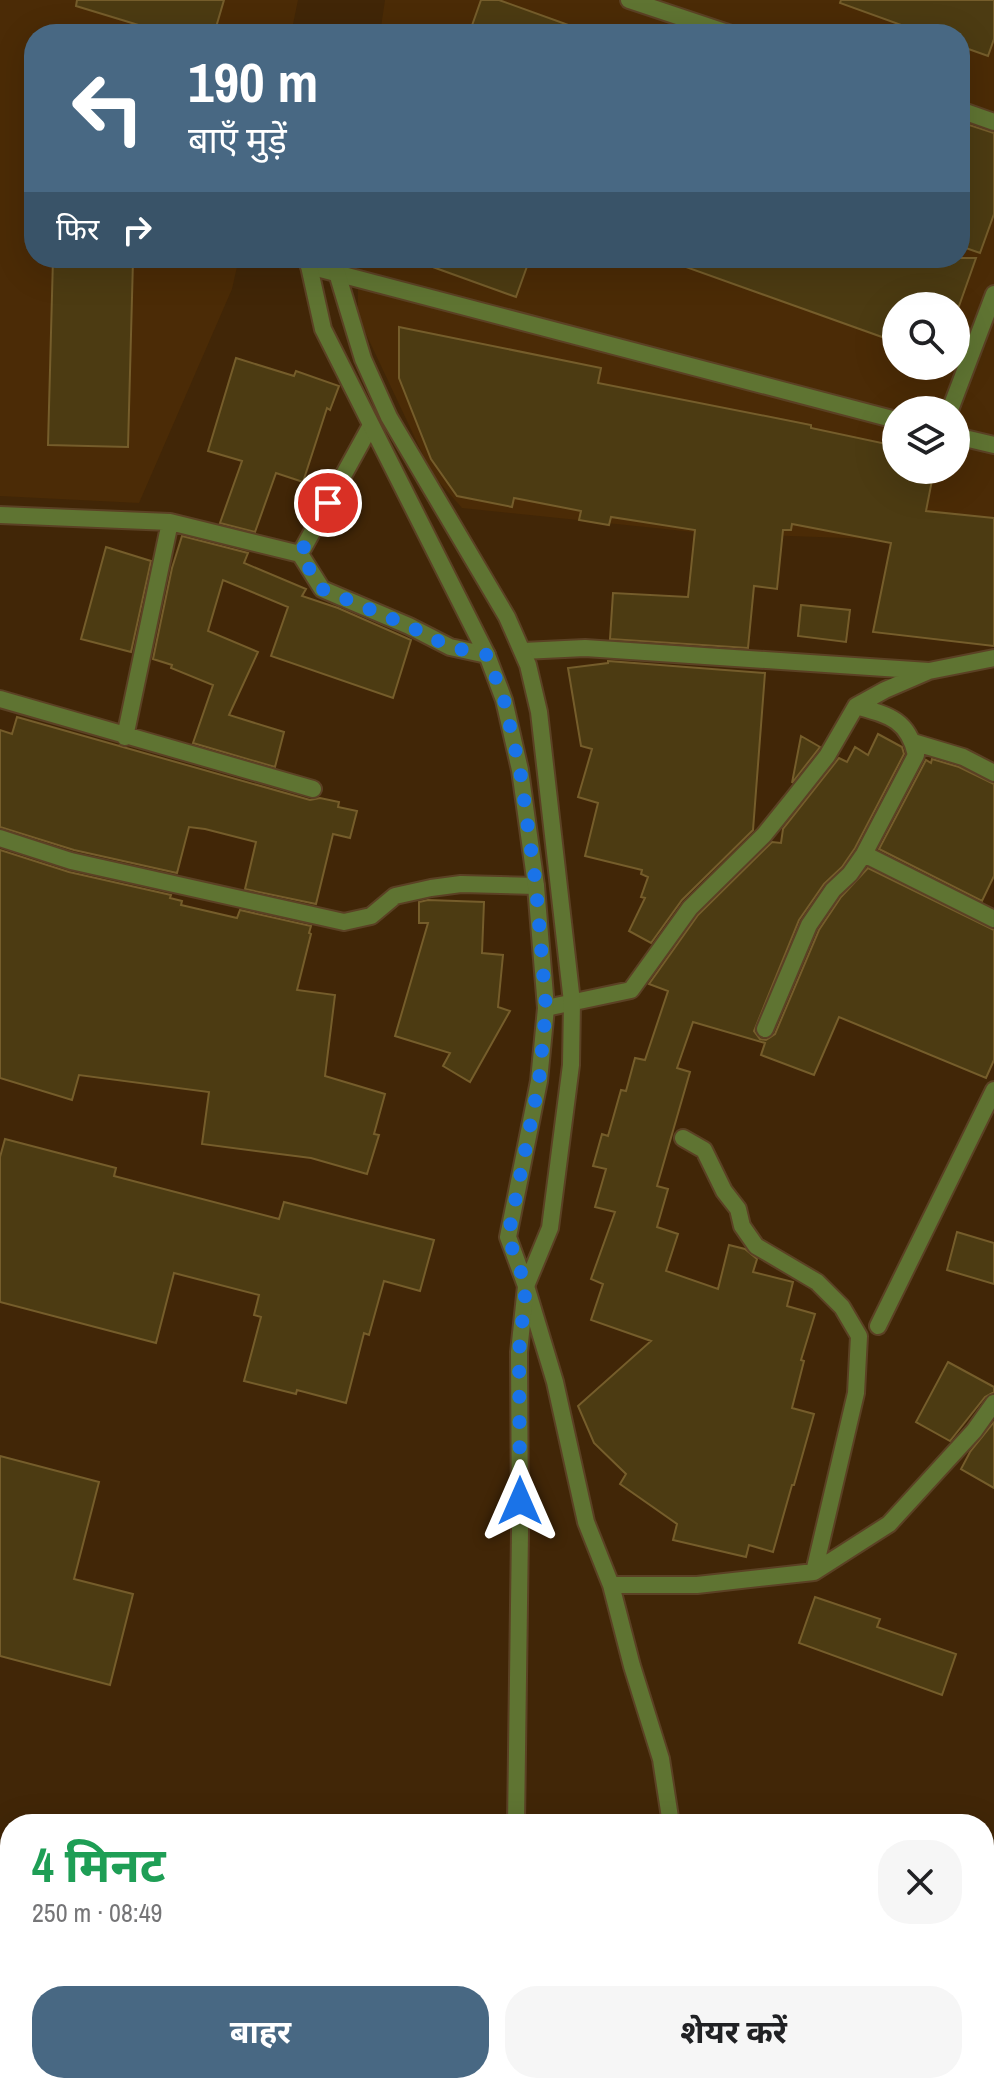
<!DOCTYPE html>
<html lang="hi">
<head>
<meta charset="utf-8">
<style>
	body { margin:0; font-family:"Archivo Narrow","Noto Sans Devanagari",sans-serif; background:#f6f6f6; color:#202124; height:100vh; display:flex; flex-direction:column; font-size:30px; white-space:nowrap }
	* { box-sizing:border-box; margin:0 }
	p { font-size:26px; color:#757577 }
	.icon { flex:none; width:44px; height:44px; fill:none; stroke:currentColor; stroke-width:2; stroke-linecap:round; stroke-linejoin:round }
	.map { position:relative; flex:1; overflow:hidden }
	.details { position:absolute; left:0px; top:1814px; width:994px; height:280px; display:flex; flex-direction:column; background:#fff; border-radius:32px 32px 0 0; box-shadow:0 8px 32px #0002 }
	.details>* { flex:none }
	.guide { position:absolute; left:24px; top:24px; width:946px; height:244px; border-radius:32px; box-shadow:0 8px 32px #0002; background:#486883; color:#fff; overflow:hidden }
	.fabs { position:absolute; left:882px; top:292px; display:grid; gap:16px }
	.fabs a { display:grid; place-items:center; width:88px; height:88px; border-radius:50%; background:#fff; box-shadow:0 8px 32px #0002; font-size:40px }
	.pin { position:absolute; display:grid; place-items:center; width:68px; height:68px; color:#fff; margin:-34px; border:4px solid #fff; border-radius:50%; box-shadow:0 2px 8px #0007 }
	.me { position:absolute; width:88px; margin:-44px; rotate:0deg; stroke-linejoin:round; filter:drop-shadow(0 0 6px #0008) }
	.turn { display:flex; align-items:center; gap:28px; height:168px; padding:0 32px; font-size:36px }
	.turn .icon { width:104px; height:104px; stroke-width:2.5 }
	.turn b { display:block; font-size:56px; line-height:68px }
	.then { display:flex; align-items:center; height:76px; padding:0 32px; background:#0003; gap:16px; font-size:30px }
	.round { display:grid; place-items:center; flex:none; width:84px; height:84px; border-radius:32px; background:#f6f6f6 }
	.headline { display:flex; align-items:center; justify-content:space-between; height:136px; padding:0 32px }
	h1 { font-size:48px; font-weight:700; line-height:60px; color:#1e9e55 }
	.button { display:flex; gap:16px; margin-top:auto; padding:16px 32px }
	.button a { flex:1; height:92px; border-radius:32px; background:#486883; color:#fff; font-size:32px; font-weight:700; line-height:92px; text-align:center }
	.button a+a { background:#f6f6f6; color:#202124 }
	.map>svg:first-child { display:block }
	.built { fill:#4b2b06; fill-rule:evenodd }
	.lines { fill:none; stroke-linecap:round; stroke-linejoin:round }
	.river { stroke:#8e5dc0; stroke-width:56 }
	.building { fill:#4c3b12; stroke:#755d2b; stroke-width:2 }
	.minor-casing { stroke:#5b4124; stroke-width:20 }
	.tertiary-casing { stroke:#5b4124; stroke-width:20 }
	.minor { stroke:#5f7432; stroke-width:16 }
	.tertiary { stroke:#5f7432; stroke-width:16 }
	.route { stroke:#1a73e8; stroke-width:14; stroke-dasharray:0 25.2 }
</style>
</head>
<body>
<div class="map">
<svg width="994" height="2094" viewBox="0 0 994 2094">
	<rect width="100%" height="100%" fill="#412607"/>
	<path class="built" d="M 0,0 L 298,0 L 291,34 L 34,34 L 34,258 L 239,258 L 232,289 L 139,503 L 0,496 Z
		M 385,0 L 994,0 L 994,522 L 931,541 L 703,533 L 462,508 L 432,474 L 358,317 L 358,258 L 960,258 L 960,34 L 380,34 ZM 896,306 L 956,306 L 956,366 L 896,366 ZM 896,410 L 956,410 L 956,470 L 896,470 Z"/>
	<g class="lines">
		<path class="river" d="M 984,1902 L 994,1904
			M 0,1928 L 10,1937"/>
	</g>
	<path class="building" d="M 77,0 L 224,0 L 214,34 L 168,34 L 76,6 Z
		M 481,0 L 499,0 L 585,31 L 585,34 L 469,34 Z
		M 841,0 L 994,0 L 994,39 L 988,56 L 960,46 L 960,34 L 926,34 L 840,3 Z
		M 960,122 L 994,133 L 994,214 L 980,253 L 960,246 Z
		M 53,258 L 133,260 L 128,447 L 48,445 Z
		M 416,258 L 530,258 L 516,297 L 416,261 Z
		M 670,258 L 976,258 L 959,306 L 896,306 L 896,342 L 669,261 Z
		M 399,327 L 601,368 L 598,383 L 811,425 L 811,428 L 896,446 L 896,470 L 934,470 L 926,511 L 994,518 L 994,646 L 873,632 L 891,543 L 792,524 L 791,530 L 783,530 L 777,589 L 754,586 L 748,648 L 610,639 L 613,593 L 688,597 L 695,530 L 611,517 L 609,525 L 579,520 L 581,511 L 514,498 L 512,507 L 457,496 L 431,459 L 399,378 Z
		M 236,358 L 294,376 L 296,371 L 339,386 L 330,410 L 327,408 L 303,482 L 276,473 L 255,532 L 220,523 L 242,461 L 208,451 Z
		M 182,536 L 248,553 L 244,563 L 306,589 L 302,596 L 338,608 L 411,640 L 393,698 L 271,656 L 288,607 L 223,580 L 208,631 L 258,652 L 229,715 L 284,732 L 275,767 L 193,743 L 213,685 L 171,668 L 172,665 L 153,659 L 172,568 Z
		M 106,547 L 151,561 L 131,652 L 81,639 Z
		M 801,605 L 850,610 L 846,642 L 798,636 Z
		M 608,661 L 765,673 L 753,830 L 682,900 L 651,943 L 629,931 L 645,898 L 641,897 L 648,877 L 641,874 L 642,870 L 585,856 L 598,803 L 578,797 L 592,749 L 581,746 L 568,668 L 608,663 Z
		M 17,717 L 310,800 L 320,798 L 339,802 L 338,807 L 357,811 L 350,838 L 333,834 L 316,904 L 245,889 L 256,842 L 205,829 L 189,827 L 177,873 L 74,850 L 0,827 L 0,730 L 12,734 Z
		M 878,734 L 902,747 L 904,754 L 855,848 L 842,867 L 824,884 L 799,920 L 754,1031 L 760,1039 L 766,1040 L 775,1034 L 819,930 L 841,897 L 868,868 L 994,930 L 994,1060 L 986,1078 L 839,1017 L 814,1075 L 761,1055 L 765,1043 L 693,1022 L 677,1068 L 690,1072 L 657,1186 L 668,1189 L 657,1227 L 678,1234 L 666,1271 L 718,1289 L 729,1245 L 745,1249 L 757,1259 L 753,1272 L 793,1282 L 787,1306 L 815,1314 L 801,1360 L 804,1361 L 792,1408 L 814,1414 L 794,1485 L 792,1485 L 773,1552 L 749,1545 L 746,1557 L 673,1540 L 677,1524 L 620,1484 L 626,1474 L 594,1443 L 578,1406 L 651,1341 L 591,1320 L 603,1284 L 591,1279 L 615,1212 L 595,1207 L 606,1169 L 593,1166 L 602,1134 L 608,1136 L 621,1090 L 626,1091 L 635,1058 L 645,1060 L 668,991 L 649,984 L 698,915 L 772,842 L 781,843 L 783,829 L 839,758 L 847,762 L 855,747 L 868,755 Z
		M 801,736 L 820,747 L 792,783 Z
		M 932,759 L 959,767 L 994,784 L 994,876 L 982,901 L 879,849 L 926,760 L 931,763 Z
		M 0,850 L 69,872 L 171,895 L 170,898 L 182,901 L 181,905 L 237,918 L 240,910 L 311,926 L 309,933 L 311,934 L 297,990 L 335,995 L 325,1076 L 385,1094 L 374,1134 L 379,1135 L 367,1174 L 311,1158 L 202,1144 L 209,1092 L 79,1075 L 72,1100 L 0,1078 Z
		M 428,900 L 484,902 L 482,953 L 503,955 L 498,1007 L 510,1011 L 470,1082 L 443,1066 L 450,1053 L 395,1036 L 428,923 L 419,923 L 419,902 Z
		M 5,1139 L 116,1168 L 114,1176 L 279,1219 L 284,1202 L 434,1240 L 420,1291 L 384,1281 L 369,1335 L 364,1333 L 346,1403 L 297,1390 L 296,1394 L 244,1381 L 261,1317 L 254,1315 L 259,1295 L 174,1273 L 156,1343 L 0,1302 L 0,1157 Z
		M 957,1232 L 994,1243 L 994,1284 L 947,1270 Z
		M 948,1362 L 994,1387 L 994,1392 L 985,1397 L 950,1441 L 916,1422 Z
		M 994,1422 L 994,1488 L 961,1469 L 970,1452 Z
		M 0,1456 L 99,1482 L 74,1579 L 133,1594 L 110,1685 L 0,1656 Z
		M 815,1597 L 880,1619 L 877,1627 L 956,1654 L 942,1695 L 799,1643 Z"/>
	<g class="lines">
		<g class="minor-casing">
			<path id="minor" d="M 629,0 L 731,34
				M 960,110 L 994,122
				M 309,266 L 896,420
				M 950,410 L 994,294
				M 956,436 L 994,445
				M 0,515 L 170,522 L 300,554 L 322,589 L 409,626 L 450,647 L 487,655
				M 300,554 L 370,427
				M 523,651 L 585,648 L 929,671 L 994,658
				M 0,699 L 313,789
				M 125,737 L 170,522
				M 913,742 L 963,757 L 994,773
				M 0,838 L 71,861 L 344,922 L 371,916 L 395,896 L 431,888 L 461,884 L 536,886
				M 864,854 L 994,919
				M 546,1008 L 631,990 L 690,908 L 764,835 L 793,799 L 827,756 L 856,706 L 885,690 L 929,671
				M 765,1029 L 809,925 L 833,890 L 850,874 L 864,854 L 916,755 C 908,719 888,715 856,706
				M 683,1138 L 704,1150 L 724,1191 L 738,1209 L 742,1226 L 756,1246 L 817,1282 L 842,1307 L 859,1336 L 856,1393 L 814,1572
				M 526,1286 L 555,1382 L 586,1522 L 611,1585 L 632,1666 L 661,1759 L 671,1824
				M 878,1326 L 994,1090
				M 611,1585 L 697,1585 L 814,1572 L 889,1524 L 974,1431 L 994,1403
				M 20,2094 L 23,2084
				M 191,2094 L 191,2093
				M 650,2094 L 651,2084"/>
		</g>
		<g class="tertiary-casing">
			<path id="tertiary" d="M 309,266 L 323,329 L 487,655 L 504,700 L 520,770 L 536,886 L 546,1008 L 539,1081 L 508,1237 L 526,1286
				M 337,273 L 363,359 L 389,417 L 507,617 L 528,665 L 539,712 L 572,1002 L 571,1065 L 550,1228 L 526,1286 L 519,1352 L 520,1531 L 516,1824
				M 508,2094 L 508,2084"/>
		</g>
		<use href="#minor" class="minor"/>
		<use href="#tertiary" class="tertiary"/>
	</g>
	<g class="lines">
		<path class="route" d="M 328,503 L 300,554 L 322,589 L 409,626 L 450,647 L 487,655 L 504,700 L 520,770 L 536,886 L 546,1008 L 539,1081 L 508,1237 L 526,1286 L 519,1352 L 520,1501"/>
	</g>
</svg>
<div class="fabs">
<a><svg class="icon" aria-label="search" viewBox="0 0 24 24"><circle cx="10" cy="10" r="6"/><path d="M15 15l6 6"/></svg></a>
<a><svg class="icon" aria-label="layers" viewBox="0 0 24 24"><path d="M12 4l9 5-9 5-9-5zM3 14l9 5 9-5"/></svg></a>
</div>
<div class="pin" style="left:328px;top:503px;background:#d93025"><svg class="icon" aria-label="arrive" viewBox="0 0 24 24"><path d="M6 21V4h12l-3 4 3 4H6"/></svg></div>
<svg class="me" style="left:520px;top:1501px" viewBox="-20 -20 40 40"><path d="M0-17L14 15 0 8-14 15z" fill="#1a73e8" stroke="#fff" stroke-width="4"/></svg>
<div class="guide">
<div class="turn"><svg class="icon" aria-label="left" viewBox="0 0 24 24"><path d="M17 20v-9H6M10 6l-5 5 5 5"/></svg><div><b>190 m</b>बाएँ मुड़ें</div></div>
<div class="then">फिर<svg class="icon" aria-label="right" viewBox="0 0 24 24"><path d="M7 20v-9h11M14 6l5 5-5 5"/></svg></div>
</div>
<section class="details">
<div class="headline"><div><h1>4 मिनट</h1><p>250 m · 08:49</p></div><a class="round"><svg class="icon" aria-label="close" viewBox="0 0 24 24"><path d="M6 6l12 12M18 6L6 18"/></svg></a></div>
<div class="button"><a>बाहर</a><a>शेयर करें</a></div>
</section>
</div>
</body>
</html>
